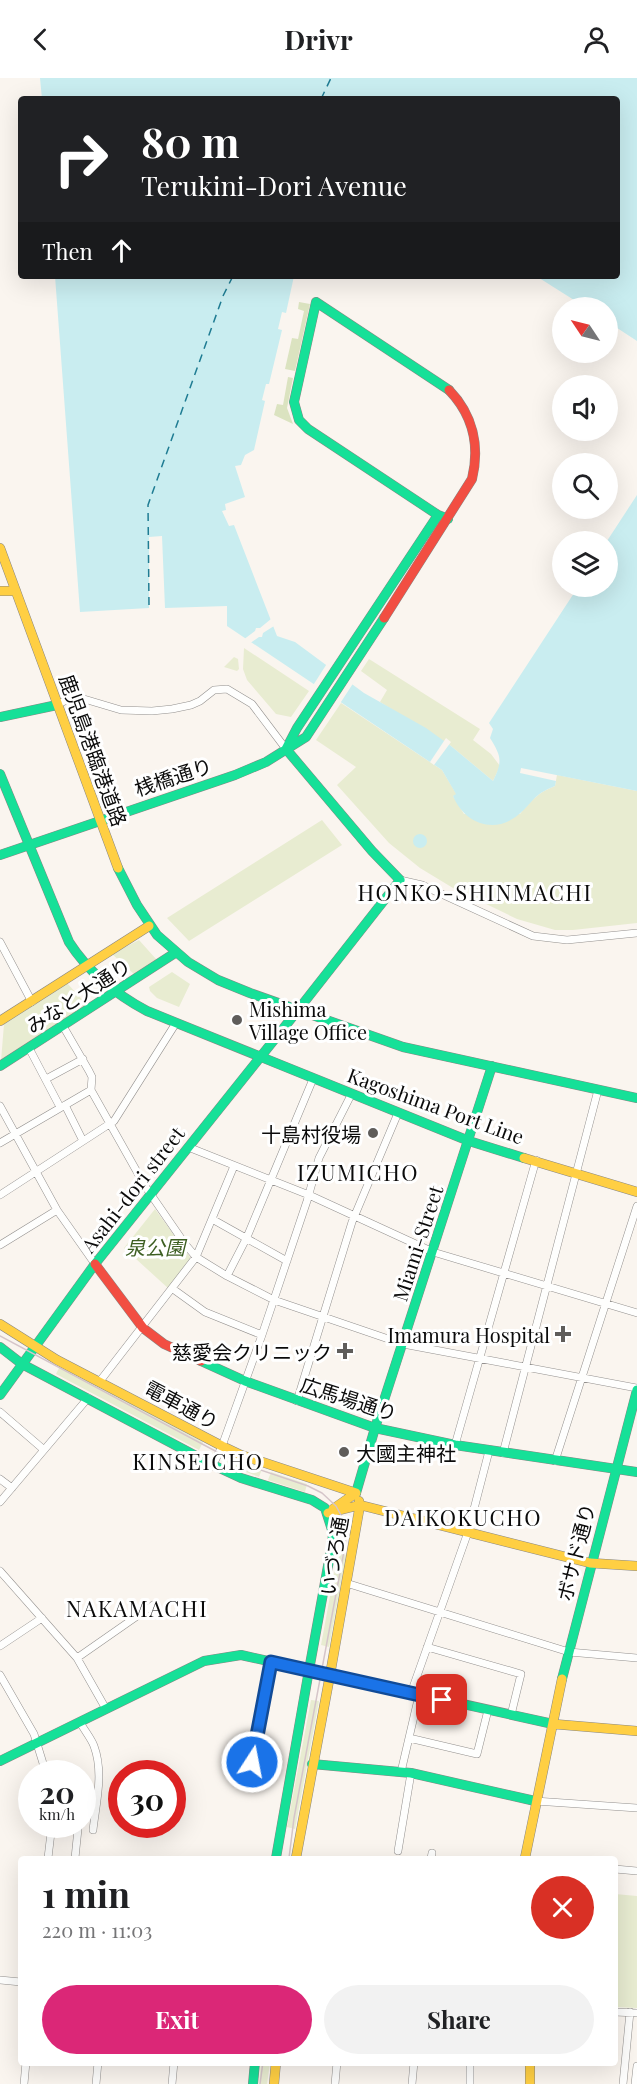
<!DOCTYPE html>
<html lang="en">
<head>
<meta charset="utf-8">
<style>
	body { margin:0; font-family:"Playfair Display","Noto Sans JP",serif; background:#f2f2f2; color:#202124; height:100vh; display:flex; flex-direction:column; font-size:22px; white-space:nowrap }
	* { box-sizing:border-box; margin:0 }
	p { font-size:20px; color:#757577 }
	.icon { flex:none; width:33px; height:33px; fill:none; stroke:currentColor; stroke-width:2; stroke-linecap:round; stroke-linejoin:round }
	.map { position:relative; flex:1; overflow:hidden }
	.sheet { position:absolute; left:18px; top:1778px; width:600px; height:210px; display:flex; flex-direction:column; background:#fff; border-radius:6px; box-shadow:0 6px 24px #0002 }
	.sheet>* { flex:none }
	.hud { position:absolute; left:18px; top:18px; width:602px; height:183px; border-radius:6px; box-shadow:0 6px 24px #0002; background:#202124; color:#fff; overflow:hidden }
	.needle { width:39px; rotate:305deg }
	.fabs { position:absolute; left:552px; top:219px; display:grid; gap:12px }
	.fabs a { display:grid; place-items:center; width:66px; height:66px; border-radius:50%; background:#fff; box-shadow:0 6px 24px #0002; font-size:30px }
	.speed { position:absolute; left:18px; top:1682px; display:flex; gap:12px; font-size:30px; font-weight:700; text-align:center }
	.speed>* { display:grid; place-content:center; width:78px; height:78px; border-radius:50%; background:#fff; box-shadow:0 6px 24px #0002; line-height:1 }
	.speed small { font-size:15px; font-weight:400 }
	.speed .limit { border:9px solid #d22; background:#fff; color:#111 }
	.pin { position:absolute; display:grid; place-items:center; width:51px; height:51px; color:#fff; margin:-26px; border-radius:12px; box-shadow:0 3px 9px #0006 }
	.me { position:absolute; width:66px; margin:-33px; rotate:11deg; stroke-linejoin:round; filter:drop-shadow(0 0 4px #0008) }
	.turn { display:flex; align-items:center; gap:21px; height:126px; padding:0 24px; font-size:27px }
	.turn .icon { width:78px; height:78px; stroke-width:2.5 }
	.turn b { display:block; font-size:42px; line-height:51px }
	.then { display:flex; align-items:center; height:57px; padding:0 24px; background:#0003; gap:12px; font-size:22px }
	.round { display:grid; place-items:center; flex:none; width:63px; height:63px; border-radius:32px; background:#f2f2f2 }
	.summary { display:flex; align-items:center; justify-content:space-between; height:102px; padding:0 24px }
	h1 { font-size:36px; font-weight:700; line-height:45px }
	.action { display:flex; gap:12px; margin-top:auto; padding:12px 24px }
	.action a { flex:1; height:69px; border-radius:36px; background:#db2777; color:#fff; font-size:24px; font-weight:700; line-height:69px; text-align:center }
	.action a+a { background:#f2f2f2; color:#202124 }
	header { display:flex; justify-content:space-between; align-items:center; height:78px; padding:0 24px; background:#fff; font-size:27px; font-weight:700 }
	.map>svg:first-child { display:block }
	.green { fill:#e8ecd1 }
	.forest { fill:#dbe3c0 }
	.water { fill:#c9edf0 }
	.pier { fill:#faf5ef }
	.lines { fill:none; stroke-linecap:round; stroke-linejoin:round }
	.ferry { stroke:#1f7c93; stroke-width:1.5; stroke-dasharray:8 6; stroke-linecap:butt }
	.street-casing { stroke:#93908e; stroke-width:8 }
	.fast-casing { stroke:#898784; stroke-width:10 }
	.slow-casing { stroke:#898784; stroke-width:10 }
	.jam-casing { stroke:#898784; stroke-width:10 }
	.street { stroke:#fefefd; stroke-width:7 }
	.fast { stroke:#16e098; stroke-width:9 }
	.slow { stroke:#ffcf43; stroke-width:9 }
	.jam { stroke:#f24e42; stroke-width:9 }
	.tram { stroke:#d5c5c9; stroke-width:1.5 }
	.route-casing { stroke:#114b97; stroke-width:15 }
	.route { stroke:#1a73e8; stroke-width:10 }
	.poi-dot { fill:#5f5d5b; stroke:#fff; stroke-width:2 }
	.labels { text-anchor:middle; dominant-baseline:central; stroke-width:6; stroke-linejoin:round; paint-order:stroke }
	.street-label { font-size:20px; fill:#0b0b0b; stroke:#fff }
	.poi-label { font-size:20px; fill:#0b0b0b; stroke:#fff; text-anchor:end }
	.park-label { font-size:20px; font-style:italic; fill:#3c5e21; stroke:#fff }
	.quarter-label { font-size:22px; letter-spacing:1.5px; fill:#0b0b0b; stroke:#fff }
</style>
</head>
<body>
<header><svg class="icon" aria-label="back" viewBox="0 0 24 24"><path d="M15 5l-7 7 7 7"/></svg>Drivr<svg class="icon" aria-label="person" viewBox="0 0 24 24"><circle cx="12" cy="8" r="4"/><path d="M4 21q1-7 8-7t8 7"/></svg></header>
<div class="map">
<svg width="637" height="2006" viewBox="0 0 637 2006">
	<rect width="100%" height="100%" fill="#faf5ef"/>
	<path class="green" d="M 244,570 L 309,613 L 291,639 L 276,636 L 247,602 L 243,591 Z
		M 234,579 L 238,581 L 239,591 L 237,593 L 224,589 Z
		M 369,581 L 480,651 L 473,662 L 491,676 L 500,688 L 493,703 L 451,668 L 380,624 L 387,612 L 361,593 Z
		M 341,625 L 442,692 L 457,717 L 453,718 L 464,736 L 520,736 C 530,723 539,714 555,708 L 557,697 L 637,713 L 637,845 L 573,852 L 555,852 L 517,841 L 453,810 L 420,790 L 389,765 L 337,707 L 356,689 L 316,662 Z
		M 322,742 L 342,767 L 189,863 L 167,840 Z
		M 139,862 L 156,881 L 156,884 L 135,897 L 112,876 Z
		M 172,894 L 190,906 L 179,929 L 157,920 L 150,913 L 149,909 Z
		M 67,905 L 87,927 L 1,983 L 4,946 Z
		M 155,1131 L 190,1179 L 190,1182 L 169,1211 L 124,1170 Z
		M 60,1288 L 203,1364 L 199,1372 L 56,1296 Z
		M 228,1378 L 262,1391 L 259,1399 L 225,1386 Z
		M 271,1394 L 307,1406 L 305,1414 L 268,1402 Z
		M 338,1475 L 346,1477 L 329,1569 L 321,1567 Z
		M 311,1622 L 319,1623 L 295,1751 L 287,1749 Z
		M 615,1816 L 637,1818 L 637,1930 L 615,1929 Z
		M 261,1985 L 270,1985 L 267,2006 L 259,2006 Z"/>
	<path class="forest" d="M 299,224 L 310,226 L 295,293 L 285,291 L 292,260 L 298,261 L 304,233 L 298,231 Z
		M 288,299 L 293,300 L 287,330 L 293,346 L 274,337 L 277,326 L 283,327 Z"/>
	<path class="water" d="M 40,0 L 637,0 L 637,263 L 608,244 L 608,230 L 585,229 L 536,198 L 616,198 L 616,21 L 42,21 Z
		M 55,198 L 294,198 L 286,235 L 282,234 L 278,251 L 282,252 L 269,306 L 266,306 L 262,322 L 265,323 L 254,372 L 245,377 L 241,387 L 235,388 L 245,419 L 225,426 L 226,432 L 222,433 L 229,448 L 234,447 L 277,558 L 295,564 L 364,615 L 426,650 L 451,668 L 493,703 C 503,683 501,678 490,660 L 493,651 L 489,645 L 578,509 L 608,508 L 607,463 L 637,417 L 637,713 L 521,690 L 520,695 L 556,703 L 555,708 C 532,717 534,724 518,737 C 494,757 464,745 453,718 L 456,716 L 442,692 L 227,548 L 227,528 L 165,530 L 162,458 L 149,459 L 149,530 L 80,534 Z
		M413 763a7 7 0 1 1 14 0a7 7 0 1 1-14 0Z"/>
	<path class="pier" d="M 271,541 L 274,548 L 263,555 L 262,559 L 259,559 L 249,566 L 243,562 L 255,553 L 256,550 L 260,550 Z
		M 328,584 L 354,604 L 339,627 L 312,609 Z
		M 446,660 L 451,664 L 434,687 L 430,684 Z"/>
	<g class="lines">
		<path class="ferry" d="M 321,21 L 331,0
			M 149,527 L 148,427 L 223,218 L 233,198"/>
		<g class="street-casing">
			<path id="street" d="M 57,627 L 74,618 L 121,632 L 152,633 L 172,631 L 191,627 L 200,623 L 214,612 L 227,611 L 252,626 L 286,671
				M 400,802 L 422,807 L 533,858 L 567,862 L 637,855
				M 0,864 L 32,924
				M 63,948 L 89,993 L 92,999 L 91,1012 L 145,1108 L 185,1166 L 196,1179 L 227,1198 L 274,1222 L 403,1266 L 637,1310
				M 29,970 L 60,1029
				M 46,1001 L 83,981
				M 65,1027 L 83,1063
				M 0,1028 L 57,1132 L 95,1186
				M 0,1065 L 91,1012
				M 188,1069 L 309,1117 L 433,1174 L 637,1235
				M 0,1117 L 114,1043 L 176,945
				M 212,1141 L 287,1183
				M 0,1167 L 57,1132
				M 227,1198 L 247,1159 L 313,1001
				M 173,1211 L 205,1234 L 262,1257
				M 100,1303 L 196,1179 L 234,1088
				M 297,1323 L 352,1144 L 398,1035
				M 0,1334 L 43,1371
				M 455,1367 L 536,1082
				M 503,1375 L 598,1012
				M 555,1383 L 637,1128
				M 213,1387 L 222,1368 L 262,1257 L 307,1123 L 319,1080 L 351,1017
				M 0,1401 L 12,1410
				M 0,1424 L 88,1320
				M 0,1493 L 77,1580 L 106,1631
				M 346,1505 L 569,1574 L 637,1580
				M 0,1568 L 42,1540
				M 427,1569 L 521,1596 L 511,1637
				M 77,1580 L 153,1527
				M 0,1597 L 34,1656 L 46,1695
				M 411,1615 L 468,1454 L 489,1373
				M 80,1644 C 84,1652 91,1660 94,1668 C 104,1695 96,1725 93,1752
				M 409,1660 L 477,1676 L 488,1632
				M 252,1684 L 271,1584
				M 401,1694 L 419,1617
				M 535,1723 L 637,1730
				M 398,1773 L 411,1695
				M 48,1780 L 52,1746
				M 75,1780 L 78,1751
				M 431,1780 L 432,1775
				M 615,1791 L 637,1793
				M 0,1902 L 21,1904
				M 615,1934 L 637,1935
				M 470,1984 L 470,2006
				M 24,2006 L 26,1984
				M 96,2006 L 98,1984
				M 172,2006 L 174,1984
				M 335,2006 L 337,1984
				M 412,2006 L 414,1984
				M 623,2006 L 630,1934
				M 635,2006 L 637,1988"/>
		</g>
		<g class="fast-casing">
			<path id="fast" d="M 448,441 L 438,437 L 308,351 L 299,342 L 294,324 L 316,224 L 449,312
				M 0,639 L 57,627
				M 286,671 L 372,773 L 400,802 L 298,932
				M 286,671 L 297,650 L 438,437
				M 0,696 L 69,864 C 89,895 115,916 147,933 L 469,1063 L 524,1080
				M 0,777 L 235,697 L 266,684 L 306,659 L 384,540
				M 118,790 L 137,827 L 157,857 L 188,884 L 218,902 L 250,915 L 403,969 L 637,1020
				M 0,988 L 175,875
				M 0,1269 L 22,1286 L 213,1387 L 241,1400 L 312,1422 L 325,1430 L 333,1455 L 332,1466 L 309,1592
				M 201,1283 L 245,1303 L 375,1350 L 455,1367 L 637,1394
				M 0,1317 L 95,1186 L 298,932
				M 356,1415 L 375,1350 L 492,988
				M 562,1601 L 637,1312
				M 0,1683 L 204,1583 L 241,1577 L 553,1646
				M 312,1686 L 411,1695 L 535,1723
				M 276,1780 L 309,1592
				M 253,2006 L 255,1984"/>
		</g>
		<g class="slow-casing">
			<path id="slow" d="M 0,470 L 118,790
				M 0,513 L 16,513
				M 0,943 L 149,848
				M 524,1080 L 637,1114
				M 0,1246 L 57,1282 L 222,1368 L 241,1377 L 356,1415
				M 333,1431 L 356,1415
				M 328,1435 L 360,1427 L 590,1485 L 637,1488
				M 330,1597 L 360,1427 L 359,1423
				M 553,1646 L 637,1653
				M 296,1780 L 330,1597
				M 525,1780 L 562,1601
				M 530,1984 L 530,2006
				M 274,2006 L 276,1984"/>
		</g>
		<g class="jam-casing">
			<path id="jam" d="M 384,540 L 472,401 C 480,368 473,337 449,312
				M 95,1186 L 143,1250 L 164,1266 L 201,1283"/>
		</g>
		<use href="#street" class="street"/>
		<use href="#fast" class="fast"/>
		<use href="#slow" class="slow"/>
		<use href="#jam" class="jam"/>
		<path class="tram" d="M 0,1258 L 234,1383 L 308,1408 L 322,1415 L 336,1428 L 342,1439 L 346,1457 L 345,1468 L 294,1740 L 289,1780
			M 260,2006 L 263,1984"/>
	</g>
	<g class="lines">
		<g class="route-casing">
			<path id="route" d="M 252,1684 L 271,1584 L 442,1622"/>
		</g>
		<use href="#route" class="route"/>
	</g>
	<g class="poi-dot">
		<circle cx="237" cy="942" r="6"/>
		<circle cx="373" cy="1055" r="6"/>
		<path d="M560 1247h6v6h6v6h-6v6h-6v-6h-6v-6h6z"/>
		<path d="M342 1264h6v6h6v6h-6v6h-6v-6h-6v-6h6z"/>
		<circle cx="344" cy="1374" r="6"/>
	</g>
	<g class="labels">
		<g class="street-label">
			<text transform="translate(94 672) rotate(70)">鹿児島港臨港道路</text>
			<text transform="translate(173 698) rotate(-18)">桟橋通り</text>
			<text transform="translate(78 917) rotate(-33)">みなと大通り</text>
			<text transform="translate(436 1027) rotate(20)">Kagoshima Port Line</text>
			<text transform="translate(132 1111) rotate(-52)">Asahi-dori street</text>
			<text transform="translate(417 1165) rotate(-72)">Miami-Street</text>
			<text transform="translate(349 1320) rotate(18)">広馬場通り</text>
			<text transform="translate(182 1326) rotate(28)">電車通り</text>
			<text transform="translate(575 1474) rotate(-76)">ボサド通り</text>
			<text transform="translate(333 1478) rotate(-80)">いづろ通</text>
		</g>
		<g class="poi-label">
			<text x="249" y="930" text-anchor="start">Mishima<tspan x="249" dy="23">Village Office</tspan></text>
			<text x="361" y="1055">十島村役場</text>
			<text x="550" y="1256">Imamura Hospital</text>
			<text x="332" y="1273">慈愛会クリニック</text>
			<text x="356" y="1374" text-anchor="start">大國主神社</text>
		</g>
		<g class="park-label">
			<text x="155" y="1168">泉公園</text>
		</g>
		<g class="quarter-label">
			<text x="475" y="814">HONKO-SHINMACHI</text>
			<text x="358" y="1094">IZUMICHO</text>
			<text x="198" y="1383">KINSEICHO</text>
			<text x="463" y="1439">DAIKOKUCHO</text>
			<text x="137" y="1530">NAKAMACHI</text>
		</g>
	</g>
</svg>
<div class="fabs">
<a><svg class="needle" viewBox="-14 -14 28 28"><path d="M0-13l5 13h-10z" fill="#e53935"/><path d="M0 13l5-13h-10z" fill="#757577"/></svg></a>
<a><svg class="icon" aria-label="sound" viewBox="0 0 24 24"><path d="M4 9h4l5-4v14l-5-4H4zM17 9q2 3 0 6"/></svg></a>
<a><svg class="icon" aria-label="search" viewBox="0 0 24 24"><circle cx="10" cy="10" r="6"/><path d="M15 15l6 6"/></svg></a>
<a><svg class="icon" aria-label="layers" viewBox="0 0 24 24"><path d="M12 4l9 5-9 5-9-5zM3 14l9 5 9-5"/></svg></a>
</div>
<div class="speed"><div>20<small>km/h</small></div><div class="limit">30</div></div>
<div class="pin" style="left:442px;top:1622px;background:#d93025"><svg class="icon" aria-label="arrive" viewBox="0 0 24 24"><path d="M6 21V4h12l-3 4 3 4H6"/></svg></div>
<svg class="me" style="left:252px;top:1684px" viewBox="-20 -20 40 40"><circle r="17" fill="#1a73e8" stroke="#fff" stroke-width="3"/><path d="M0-11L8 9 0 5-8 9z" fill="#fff"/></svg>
<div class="hud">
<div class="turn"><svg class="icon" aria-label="right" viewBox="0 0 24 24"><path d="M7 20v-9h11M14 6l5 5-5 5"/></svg><div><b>80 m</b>Terukini-Dori Avenue</div></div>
<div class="then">Then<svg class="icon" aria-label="ahead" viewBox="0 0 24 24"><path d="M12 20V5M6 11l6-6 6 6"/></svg></div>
</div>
<section class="sheet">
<div class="summary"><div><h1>1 min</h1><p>220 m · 11:03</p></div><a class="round" style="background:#d93025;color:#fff"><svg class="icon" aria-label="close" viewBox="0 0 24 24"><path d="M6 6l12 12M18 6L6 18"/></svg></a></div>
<div class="action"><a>Exit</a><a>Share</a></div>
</section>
</div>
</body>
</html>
